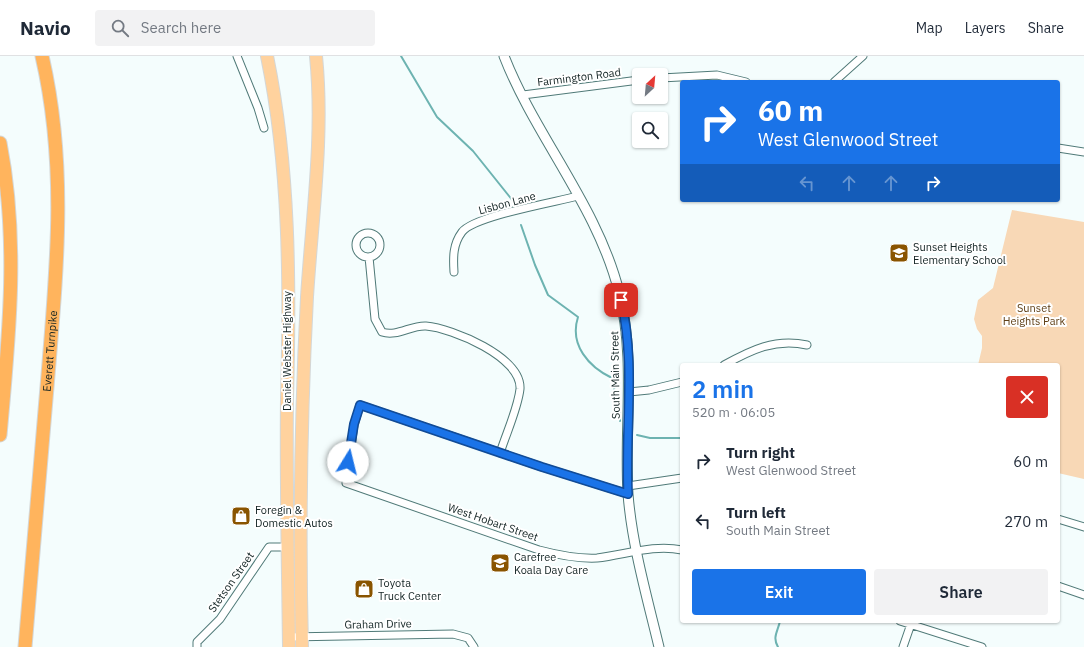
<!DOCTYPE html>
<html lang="en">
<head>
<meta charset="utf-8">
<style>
	body { margin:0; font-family:"IBM Plex Sans",sans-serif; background:#f2f2f3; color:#1f2937; height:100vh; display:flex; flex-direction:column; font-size:15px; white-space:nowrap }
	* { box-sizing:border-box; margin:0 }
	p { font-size:13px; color:#747a83 }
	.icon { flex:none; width:22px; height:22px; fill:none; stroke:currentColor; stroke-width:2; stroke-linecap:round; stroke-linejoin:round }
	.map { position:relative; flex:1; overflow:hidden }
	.sheet { position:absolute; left:680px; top:307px; width:380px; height:260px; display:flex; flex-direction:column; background:#fff; border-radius:4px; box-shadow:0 1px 3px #0004 }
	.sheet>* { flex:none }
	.guide { position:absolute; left:680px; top:24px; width:380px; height:122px; border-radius:4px; box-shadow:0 1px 3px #0004; background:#1a73e8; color:#fff; overflow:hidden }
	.needle { width:26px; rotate:26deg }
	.buttons { position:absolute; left:632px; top:12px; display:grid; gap:8px }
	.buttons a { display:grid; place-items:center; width:36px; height:36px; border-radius:4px; background:#fff; box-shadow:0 1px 3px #0004; font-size:20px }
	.pin { position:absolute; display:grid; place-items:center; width:34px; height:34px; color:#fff; margin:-17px; border-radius:8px; box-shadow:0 2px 6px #0006 }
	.me { position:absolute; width:44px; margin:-22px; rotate:9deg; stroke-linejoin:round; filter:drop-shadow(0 0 3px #0008) }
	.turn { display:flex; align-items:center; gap:14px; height:84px; padding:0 12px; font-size:18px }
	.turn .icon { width:52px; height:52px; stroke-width:2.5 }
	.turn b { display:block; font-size:28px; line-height:34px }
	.lanes { display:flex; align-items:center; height:38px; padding:0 12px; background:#0003; justify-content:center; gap:20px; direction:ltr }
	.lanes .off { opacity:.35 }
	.round { display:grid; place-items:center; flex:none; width:42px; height:42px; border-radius:4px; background:#f2f2f3 }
	.head { display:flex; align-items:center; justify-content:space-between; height:68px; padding:0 12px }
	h1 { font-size:24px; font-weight:600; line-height:30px; color:#1a73e8 }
	.primary-button { display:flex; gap:8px; margin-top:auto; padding:8px 12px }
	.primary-button a { flex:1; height:46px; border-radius:4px; background:#1a73e8; color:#fff; font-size:16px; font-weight:600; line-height:46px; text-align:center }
	.primary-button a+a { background:#f2f2f3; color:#1f2937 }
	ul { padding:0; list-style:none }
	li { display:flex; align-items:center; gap:12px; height:60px; padding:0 12px }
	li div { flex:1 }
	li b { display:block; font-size:15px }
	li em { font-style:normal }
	header { display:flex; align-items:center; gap:24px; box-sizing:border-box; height:56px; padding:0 20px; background:#fff; border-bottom:1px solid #e0e1e3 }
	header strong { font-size:19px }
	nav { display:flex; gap:22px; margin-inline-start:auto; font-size:14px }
	.search { width:280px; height:36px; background:#f2f2f3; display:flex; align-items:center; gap:10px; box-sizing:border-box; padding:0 14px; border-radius:4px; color:#747a83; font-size:15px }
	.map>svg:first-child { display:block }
	.green { fill:#f8d8b6 }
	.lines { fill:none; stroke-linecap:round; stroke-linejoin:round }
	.stream { stroke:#6db3b1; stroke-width:2 }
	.minor-casing { stroke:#507a78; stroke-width:9 }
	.tertiary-casing { stroke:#507a78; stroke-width:11 }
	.primary-casing { stroke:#d4d7d7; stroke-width:14 }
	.motorway-casing { stroke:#d4d7d7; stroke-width:15 }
	.minor { stroke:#fff; stroke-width:7 }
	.tertiary { stroke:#fff; stroke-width:9 }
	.primary { stroke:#ffd29e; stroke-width:12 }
	.motorway { stroke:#ffb45d; stroke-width:13 }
	.route-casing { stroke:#114b97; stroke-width:10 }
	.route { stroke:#1a73e8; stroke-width:7 }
	.labels { text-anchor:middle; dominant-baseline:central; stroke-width:4; stroke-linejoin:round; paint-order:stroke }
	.street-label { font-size:11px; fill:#122; stroke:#fff }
	.poi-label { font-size:11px; fill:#122; stroke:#fff; text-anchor:start }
	.park-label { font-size:11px; fill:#5e3e15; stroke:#fff }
</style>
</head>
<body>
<header>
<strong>Navio</strong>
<div class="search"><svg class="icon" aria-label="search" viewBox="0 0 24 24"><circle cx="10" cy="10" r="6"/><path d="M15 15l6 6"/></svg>Search here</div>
<nav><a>Map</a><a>Layers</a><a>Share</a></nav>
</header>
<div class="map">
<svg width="1084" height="591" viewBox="0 0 1084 591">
	<rect width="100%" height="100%" fill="#f4fdfd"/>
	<path class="green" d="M 1012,154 L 1084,166 L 1084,423 L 1058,417 L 1058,309 L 978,309 L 982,292 L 982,280 L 977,273 L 974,263 L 978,244 L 993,232 Z"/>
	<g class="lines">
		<path class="stream" d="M 401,0 L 437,61 L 473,95 L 513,145
			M 521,169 L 535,209 L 548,239 L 578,261 C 569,289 589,311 612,322 L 618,351 L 620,356 L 620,365
			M 637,379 L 650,382 L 682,382
			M 778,591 C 772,581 778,575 780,565"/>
		<g class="minor-casing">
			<path id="minor" d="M 237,0 L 258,52 L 264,72
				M 661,22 L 717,19 L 746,26
				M 834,26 L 863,0
				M 523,39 L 639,24
				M 1058,92 L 1084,96
				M356 189a12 12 0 1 1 24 0a12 12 0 1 1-24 0Z
				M 369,201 L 375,263 L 382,276 C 397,281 411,269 426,270 C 452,272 522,301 520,333 C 518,352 506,378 500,397
				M 454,216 C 453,201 453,188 462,176 C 474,160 556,146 578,140
				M 724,309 C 751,294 775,282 807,289
				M 629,336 L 649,334 L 682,326
				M 628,430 L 682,422
				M 628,438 L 542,411 L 360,349 L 354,369 L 346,427 L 539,494 C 558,499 577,503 597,502 C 625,499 653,488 682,494
				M 1058,463 L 1084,471
				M 1058,530 L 1084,539
				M 900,565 L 982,591
				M 289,581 L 453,578 L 468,582 L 474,591
				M 197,591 L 197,586 L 220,563 L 269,491 L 288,491
				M 903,591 L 912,565"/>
		</g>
		<g class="tertiary-casing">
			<path id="tertiary" d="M 504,0 C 535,80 598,151 619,236 C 636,304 624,369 628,438 C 632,489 647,541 659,591"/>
		</g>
		<g class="primary-casing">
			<path id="primary" d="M 267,0 C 290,112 290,229 287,343 C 286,426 288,508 289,591
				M 302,591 C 299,474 301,357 307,241 C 312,161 324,80 316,0"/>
		</g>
		<g class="motorway-casing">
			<g id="motorway">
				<path d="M 0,87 C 19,184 9,281 0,379"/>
				<path id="s1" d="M 25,591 C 33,500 40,410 48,319 C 57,211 67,108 42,0"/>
			</g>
		</g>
		<use href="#minor" class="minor"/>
		<use href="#tertiary" class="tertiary"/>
		<use href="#primary" class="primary"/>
		<use href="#motorway" class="motorway"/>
	</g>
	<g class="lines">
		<g class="route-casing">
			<path id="route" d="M 348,406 L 354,368 L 360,349 L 542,411 L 628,438 C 625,373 636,307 621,244"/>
		</g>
		<use href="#route" class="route"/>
	</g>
	<defs>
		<g id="school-square" transform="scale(1)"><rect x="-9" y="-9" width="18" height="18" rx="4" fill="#895400" stroke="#fff"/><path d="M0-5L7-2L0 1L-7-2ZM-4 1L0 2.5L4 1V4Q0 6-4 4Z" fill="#fff"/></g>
		<g id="shop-square" transform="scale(1)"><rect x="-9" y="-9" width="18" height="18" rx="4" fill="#895400" stroke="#fff"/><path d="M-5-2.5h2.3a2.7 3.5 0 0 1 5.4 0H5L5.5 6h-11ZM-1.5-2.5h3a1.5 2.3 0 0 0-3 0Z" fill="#fff"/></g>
	</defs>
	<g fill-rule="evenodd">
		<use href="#school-square" x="899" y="197"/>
		<use href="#shop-square" x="241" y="460"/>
		<use href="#school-square" x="500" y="507"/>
		<use href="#shop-square" x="364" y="533"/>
	</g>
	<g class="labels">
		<g class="street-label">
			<text transform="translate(579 21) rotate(-7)">Farmington Road</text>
			<text transform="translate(507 147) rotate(-15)">Lisbon Lane</text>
			<text stroke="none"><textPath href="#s1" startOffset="297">Everett Turnpike</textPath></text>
			<text transform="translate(287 295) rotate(-90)">Daniel Webster Highway</text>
			<text transform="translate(615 319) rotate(-91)">South Main Street</text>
			<text transform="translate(493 466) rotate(19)">West Hobart Street</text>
			<text transform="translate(231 526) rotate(-55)">Stetson Street</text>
			<text transform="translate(378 568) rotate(-1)">Graham Drive</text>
		</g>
		<g class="poi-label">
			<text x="913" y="191">Sunset Heights<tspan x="913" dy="13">Elementary School</tspan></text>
			<text x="255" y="454">Foregin &amp;<tspan x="255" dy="13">Domestic Autos</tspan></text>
			<text x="514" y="501">Carefree<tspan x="514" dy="13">Koala Day Care</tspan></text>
			<text x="378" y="527">Toyota<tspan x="378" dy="13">Truck Center</tspan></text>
		</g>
		<g class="park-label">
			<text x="1034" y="252">Sunset<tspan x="1034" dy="13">Heights Park</tspan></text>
		</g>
	</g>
</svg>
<div class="buttons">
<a><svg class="needle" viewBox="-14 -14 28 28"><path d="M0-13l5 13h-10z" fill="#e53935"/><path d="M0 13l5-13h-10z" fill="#747a83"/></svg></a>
<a><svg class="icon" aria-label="search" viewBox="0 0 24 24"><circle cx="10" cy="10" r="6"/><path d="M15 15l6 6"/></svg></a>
</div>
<div class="pin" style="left:621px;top:244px;background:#d93025"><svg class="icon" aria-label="arrive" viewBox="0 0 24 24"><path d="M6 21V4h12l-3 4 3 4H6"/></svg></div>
<svg class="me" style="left:348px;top:406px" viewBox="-20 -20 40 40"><circle r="19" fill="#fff"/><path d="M0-13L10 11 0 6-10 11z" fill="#1a73e8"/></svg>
<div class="guide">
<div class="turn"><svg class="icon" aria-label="right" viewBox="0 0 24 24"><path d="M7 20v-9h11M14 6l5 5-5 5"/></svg><div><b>60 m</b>West Glenwood Street</div></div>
<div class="lanes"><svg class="icon off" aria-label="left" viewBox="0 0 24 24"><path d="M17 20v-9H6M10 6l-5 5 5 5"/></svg><svg class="icon off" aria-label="ahead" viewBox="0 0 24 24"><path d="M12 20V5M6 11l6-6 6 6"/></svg><svg class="icon off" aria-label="ahead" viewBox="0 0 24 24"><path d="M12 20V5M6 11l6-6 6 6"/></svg><svg class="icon" aria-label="right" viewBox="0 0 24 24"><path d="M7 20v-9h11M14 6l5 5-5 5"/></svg></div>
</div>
<section class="sheet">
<div class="head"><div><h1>2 min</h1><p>520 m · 06:05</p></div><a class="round" style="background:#d93025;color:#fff"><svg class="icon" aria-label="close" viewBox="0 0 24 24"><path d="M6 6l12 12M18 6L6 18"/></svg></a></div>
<ul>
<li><svg class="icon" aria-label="right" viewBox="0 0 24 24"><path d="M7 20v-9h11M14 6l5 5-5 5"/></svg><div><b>Turn right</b><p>West Glenwood Street</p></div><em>60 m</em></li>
<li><svg class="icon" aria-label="left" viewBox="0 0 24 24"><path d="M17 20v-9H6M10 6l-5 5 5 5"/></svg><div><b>Turn left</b><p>South Main Street</p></div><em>270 m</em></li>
</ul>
<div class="primary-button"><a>Exit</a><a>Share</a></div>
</section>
</div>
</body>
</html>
